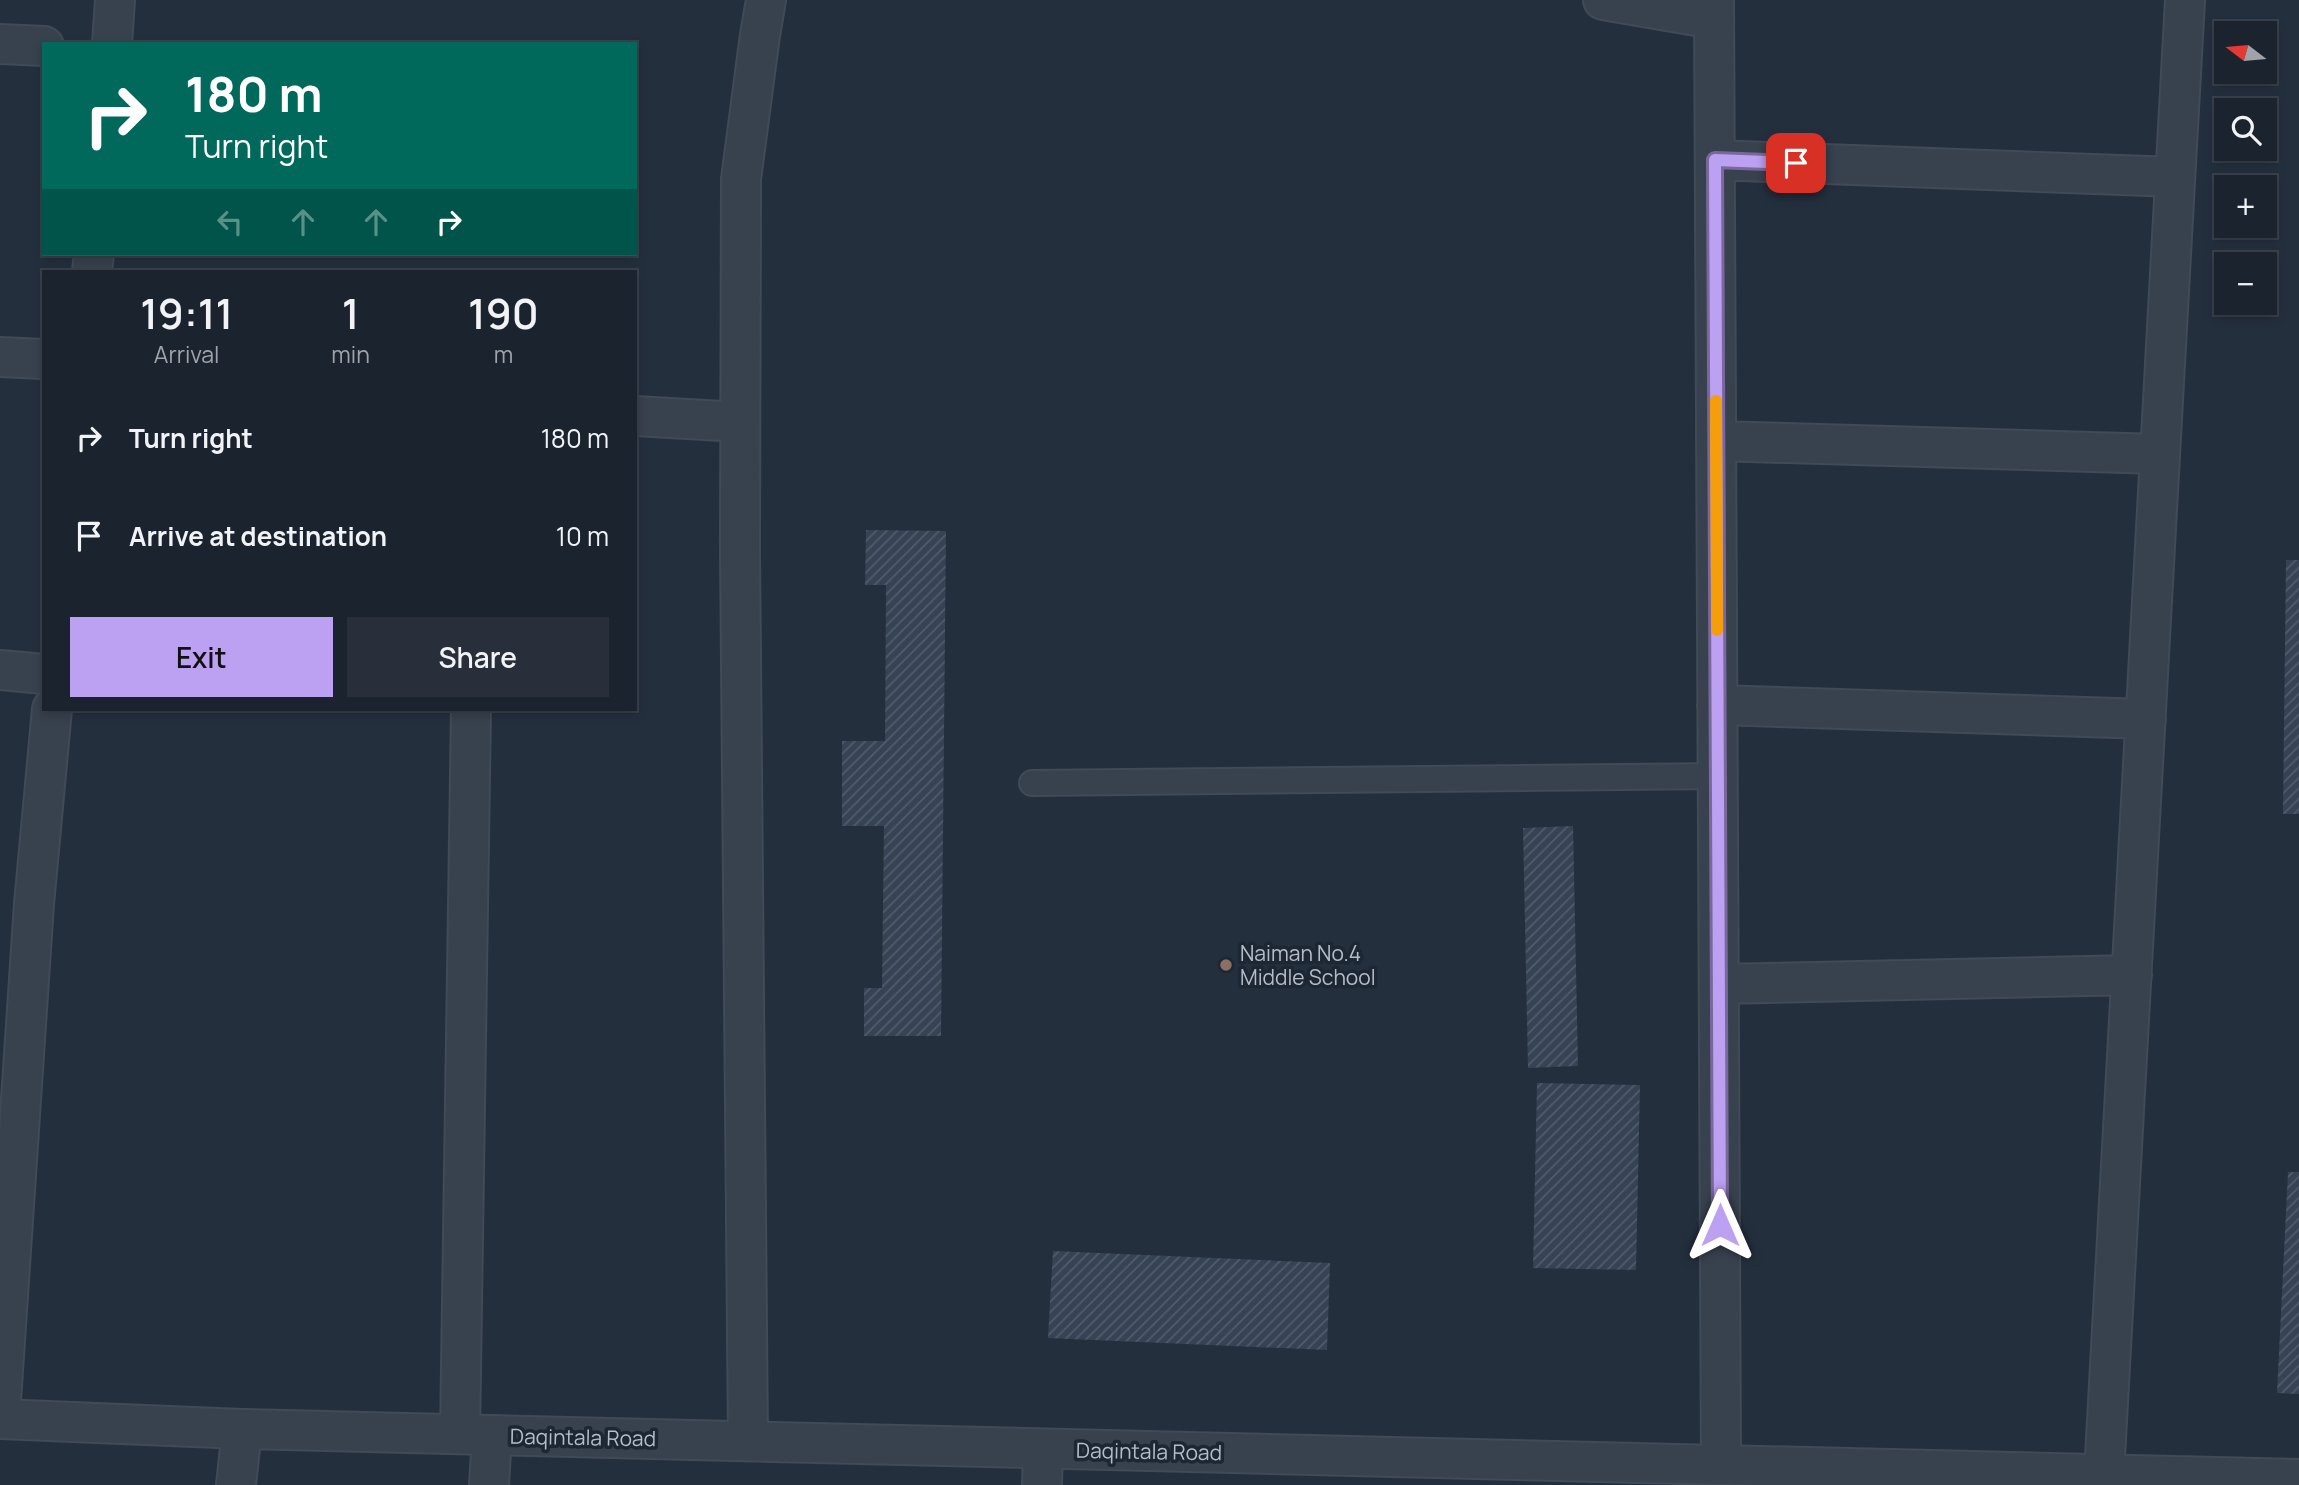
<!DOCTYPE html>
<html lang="en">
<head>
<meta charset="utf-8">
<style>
	body { margin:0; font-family:Manrope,sans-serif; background:#282f3a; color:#f1f3f6; height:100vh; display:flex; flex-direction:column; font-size:26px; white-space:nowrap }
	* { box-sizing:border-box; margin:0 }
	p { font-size:23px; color:#a0a4aa }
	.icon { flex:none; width:38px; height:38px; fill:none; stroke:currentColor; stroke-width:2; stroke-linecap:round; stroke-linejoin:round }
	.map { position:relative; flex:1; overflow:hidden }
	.drawer { position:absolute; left:42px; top:270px; width:595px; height:441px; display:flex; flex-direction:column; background:#1b232e; border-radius:0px; box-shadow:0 4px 10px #0003,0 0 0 2px #39404a }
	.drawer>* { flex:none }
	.banner { position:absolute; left:42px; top:42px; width:595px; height:214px; border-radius:0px; box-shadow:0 4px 10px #0003,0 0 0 2px #39404a; background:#00695c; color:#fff; overflow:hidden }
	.needle { width:46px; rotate:286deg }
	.tools { position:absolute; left:2214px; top:21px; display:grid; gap:14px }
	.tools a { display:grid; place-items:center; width:63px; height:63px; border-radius:0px; background:#1b232e; box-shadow:0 4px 10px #0003,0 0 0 2px #39404a; font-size:35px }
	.pin { position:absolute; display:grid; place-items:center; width:60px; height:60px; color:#fff; margin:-30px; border-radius:14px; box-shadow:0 4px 10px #0006 }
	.me { position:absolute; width:77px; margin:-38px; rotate:0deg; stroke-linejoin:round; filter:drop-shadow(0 0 5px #0008) }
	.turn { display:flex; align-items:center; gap:24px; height:147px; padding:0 28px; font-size:32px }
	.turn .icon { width:91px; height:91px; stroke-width:2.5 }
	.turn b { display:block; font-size:49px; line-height:60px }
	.lanes { display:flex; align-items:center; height:66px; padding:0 28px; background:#0003; justify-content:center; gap:35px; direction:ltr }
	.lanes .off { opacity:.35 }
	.eta { display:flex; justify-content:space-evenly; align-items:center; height:119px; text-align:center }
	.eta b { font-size:42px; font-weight:600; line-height:49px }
	.action { display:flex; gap:14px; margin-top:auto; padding:14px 28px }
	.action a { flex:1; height:80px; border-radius:0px; background:#bca0f2; color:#111; font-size:28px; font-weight:600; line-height:80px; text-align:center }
	.action a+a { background:#282f3a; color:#f1f3f6 }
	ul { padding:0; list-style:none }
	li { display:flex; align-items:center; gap:21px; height:98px; padding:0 28px }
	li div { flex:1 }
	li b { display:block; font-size:26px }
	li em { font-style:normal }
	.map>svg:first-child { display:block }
	.building { fill:url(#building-hatch) }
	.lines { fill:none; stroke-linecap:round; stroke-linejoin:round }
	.service-casing { stroke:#414a57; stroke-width:28 }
	.minor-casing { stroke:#414a57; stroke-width:42 }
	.tertiary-casing { stroke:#414a57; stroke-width:42 }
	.service { stroke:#38414e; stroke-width:24 }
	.minor { stroke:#38414e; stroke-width:38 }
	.tertiary { stroke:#38414e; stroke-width:38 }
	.route-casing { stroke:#7a689d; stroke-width:18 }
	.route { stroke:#bca0f2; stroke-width:12 }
	.slow { stroke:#f59e0b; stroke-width:12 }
	.education-dot { fill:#8d6e63; stroke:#1d2633; stroke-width:2.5 }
	.labels { text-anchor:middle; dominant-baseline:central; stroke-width:7; stroke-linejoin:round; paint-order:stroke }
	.poi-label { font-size:21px; fill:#b4bcc9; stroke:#1d2633; text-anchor:start }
	.street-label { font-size:21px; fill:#b4bcc9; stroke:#1d2633 }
</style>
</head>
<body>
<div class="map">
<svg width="2299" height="1485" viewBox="0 0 2299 1485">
	<defs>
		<pattern id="building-hatch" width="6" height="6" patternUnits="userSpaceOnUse" patternTransform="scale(1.75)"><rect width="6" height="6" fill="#364354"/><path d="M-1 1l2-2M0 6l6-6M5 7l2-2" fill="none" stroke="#515c6b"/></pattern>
	</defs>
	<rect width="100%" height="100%" fill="#242f3e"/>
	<path class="building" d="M 866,530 L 946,531 L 941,1036 L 864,1036 L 864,988 L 882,988 L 884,826 L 842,826 L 842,741 L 885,741 L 886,585 L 865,585 Z
		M 2286,560 L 2299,560 L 2299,814 L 2283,814 Z
		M 1573,826 L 1578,1066 L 1528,1068 L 1523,828 Z
		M 1537,1083 L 1640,1085 L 1636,1270 L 1533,1268 Z
		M 2288,1172 L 2299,1172 L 2299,1394 L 2277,1393 Z
		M 1053,1251 L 1330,1263 L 1327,1350 L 1048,1338 Z"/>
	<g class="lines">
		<g class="service-casing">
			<path id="service" d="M 1032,783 L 1718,776"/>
		</g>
		<g class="minor-casing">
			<path id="minor" d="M 1603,0 L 1714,19
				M 1714,0 L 1721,1465
				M 0,44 L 44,46
				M 112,44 L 115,0
				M 1715,160 L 2175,177
				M 92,271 L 94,254
				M 0,357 L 44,359
				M 635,416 L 740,422
				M 1716,441 L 2160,454
				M 0,670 L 44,674
				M 1717,705 L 2146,719
				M 1719,984 L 2132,975
				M 0,1416 L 34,904 L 52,709
				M 460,1434 L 471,709
				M 748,1441 L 740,550 L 741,179 L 760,35 L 766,0
				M 2104,1475 L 2185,0
				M 236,1485 L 242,1429
				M 489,1485 L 492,1435
				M 1042,1485 L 1043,1449"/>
		</g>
		<g class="tertiary-casing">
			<path id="tertiary" d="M 0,1419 L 242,1429 L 2299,1479"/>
		</g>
		<use href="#service" class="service"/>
		<use href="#minor" class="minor"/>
		<use href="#tertiary" class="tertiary"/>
	</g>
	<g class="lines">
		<g class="route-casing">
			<path id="route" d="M 1720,1225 L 1715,160 L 1796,163"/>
		</g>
		<use href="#route" class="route"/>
		<path class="slow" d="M 1716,401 L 1717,630"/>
	</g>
	<circle class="education-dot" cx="1226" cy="965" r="7"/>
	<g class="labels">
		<g class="poi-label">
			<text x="1240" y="953">Naiman No.4<tspan x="1240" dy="24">Middle School</tspan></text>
		</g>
		<g class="street-label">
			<text transform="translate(583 1437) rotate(1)">Daqintala Road</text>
			<text transform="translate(1149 1451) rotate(1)">Daqintala Road</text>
		</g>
	</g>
</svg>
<div class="tools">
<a><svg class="needle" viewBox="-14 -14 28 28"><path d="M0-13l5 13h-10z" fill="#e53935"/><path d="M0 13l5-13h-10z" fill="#a0a4aa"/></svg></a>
<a><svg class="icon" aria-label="search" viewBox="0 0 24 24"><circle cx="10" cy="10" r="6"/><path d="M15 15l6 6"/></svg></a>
<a>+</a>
<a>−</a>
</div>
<div class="pin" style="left:1796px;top:163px;background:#d93025"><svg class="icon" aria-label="arrive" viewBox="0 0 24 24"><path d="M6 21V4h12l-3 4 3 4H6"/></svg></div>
<svg class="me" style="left:1720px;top:1225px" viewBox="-20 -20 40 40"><path d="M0-17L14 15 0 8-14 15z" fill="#bca0f2" stroke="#fff" stroke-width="4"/></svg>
<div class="banner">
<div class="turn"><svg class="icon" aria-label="right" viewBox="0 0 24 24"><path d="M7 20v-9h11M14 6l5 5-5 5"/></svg><div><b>180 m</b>Turn right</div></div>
<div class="lanes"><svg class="icon off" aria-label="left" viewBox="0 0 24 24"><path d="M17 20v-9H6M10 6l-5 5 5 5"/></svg><svg class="icon off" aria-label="ahead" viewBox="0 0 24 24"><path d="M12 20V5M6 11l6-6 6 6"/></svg><svg class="icon off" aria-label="ahead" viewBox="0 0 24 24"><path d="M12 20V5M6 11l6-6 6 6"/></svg><svg class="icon" aria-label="right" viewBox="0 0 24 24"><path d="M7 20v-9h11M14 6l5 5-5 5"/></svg></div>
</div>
<section class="drawer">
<div class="eta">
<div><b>19:11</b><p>Arrival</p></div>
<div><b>1</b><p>min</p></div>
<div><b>190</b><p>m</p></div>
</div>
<ul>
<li><svg class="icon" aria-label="right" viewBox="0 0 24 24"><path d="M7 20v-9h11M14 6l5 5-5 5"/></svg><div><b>Turn right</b></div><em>180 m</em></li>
<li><svg class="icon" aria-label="arrive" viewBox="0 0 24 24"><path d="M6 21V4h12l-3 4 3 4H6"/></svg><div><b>Arrive at destination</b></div><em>10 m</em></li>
</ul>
<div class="action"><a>Exit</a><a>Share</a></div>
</section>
</div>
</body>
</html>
